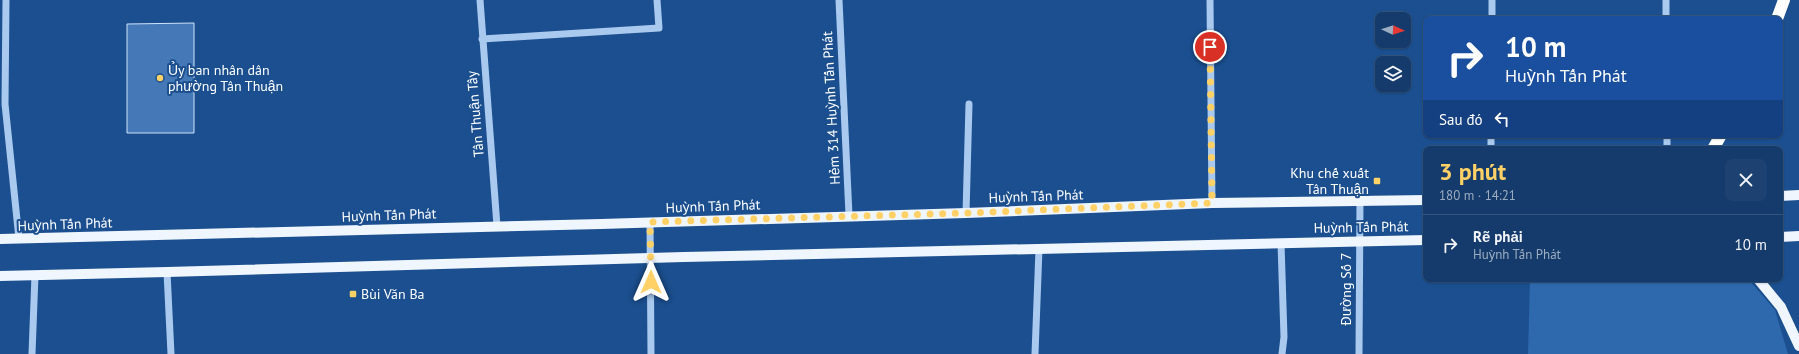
<!DOCTYPE html>
<html lang="vi">
<head>
<meta charset="utf-8">
<style>
	body { margin:0; font-family:"PT Sans",sans-serif; background:#1d4271; color:#f1f3f6; height:100vh; display:flex; flex-direction:column; font-size:15px; white-space:nowrap }
	* { box-sizing:border-box; margin:0 }
	p { font-size:13px; color:#9dadc1 }
	.icon { flex:none; width:22px; height:22px; fill:none; stroke:currentColor; stroke-width:2; stroke-linecap:round; stroke-linejoin:round }
	.map { position:relative; flex:1; overflow:hidden }
	.details { position:absolute; left:1423px; top:146px; width:360px; height:136px; display:flex; flex-direction:column; background:#143b6b; border-radius:8px; box-shadow:0 1px 3px #0004,0 0 0 1px #33557e }
	.details>* { flex:none }
	.hud { position:absolute; left:1423px; top:16px; width:360px; height:122px; border-radius:8px; box-shadow:0 1px 3px #0004,0 0 0 1px #33557e; background:#1a4fa0; color:#fff; overflow:hidden }
	.needle { width:26px; rotate:93deg }
	.buttons { position:absolute; left:1375px; top:12px; display:grid; gap:8px }
	.buttons a { display:grid; place-items:center; width:36px; height:36px; border-radius:8px; background:#143b6b; box-shadow:0 1px 3px #0004,0 0 0 1px #33557e; font-size:20px }
	.pin { position:absolute; display:grid; place-items:center; width:34px; height:34px; color:#fff; margin:-17px; border:2px solid #fff; border-radius:50%; box-shadow:0 1px 4px #0007 }
	.me { position:absolute; width:44px; margin:-22px; rotate:0deg; stroke-linejoin:round; filter:drop-shadow(0 0 3px #0008) }
	.turn { display:flex; align-items:center; gap:14px; height:84px; padding:0 16px; font-size:18px }
	.turn .icon { width:52px; height:52px; stroke-width:2.5 }
	.turn b { display:block; font-size:28px; line-height:34px }
	.then { display:flex; align-items:center; height:38px; padding:0 16px; background:#0003; gap:8px; font-size:15px }
	.round { display:grid; place-items:center; flex:none; width:42px; height:42px; border-radius:8px; background:#1d4271 }
	.head { display:flex; align-items:center; justify-content:space-between; height:68px; padding:0 16px }
	h1 { font-size:24px; font-weight:600; line-height:30px; color:#ffd166 }
	ul { padding:0; list-style:none }
	li { display:flex; align-items:center; gap:12px; height:60px; padding:0 16px; border-top:1px solid #33557e }
	li div { flex:1 }
	li b { display:block; font-size:15px }
	li em { font-style:normal }
	.map>svg:first-child { display:block }
	.green { fill:#2e69ad }
	.building { fill:#4478b7; stroke:#cfe3fa }
	.lines { fill:none; stroke-linecap:round; stroke-linejoin:round }
	.minor { stroke:#a9c9ee; stroke-width:7 }
	.major { stroke:#f0f6ff; stroke-width:10 }
	.highway { stroke:#fff; stroke-width:12 }
	.route { stroke:#ffd166; stroke-width:7; stroke-dasharray:0 12.6 }
	.poi-dot { fill:#ffd166; stroke:#1b4f8f; stroke-width:1.5 }
	.labels { text-anchor:middle; dominant-baseline:central; stroke-width:4; stroke-linejoin:round; paint-order:stroke }
	.poi-label { font-size:14px; fill:#fff; stroke:#1b4f8f; text-anchor:start }
	.street-label { font-size:14px; fill:#fff; stroke:#1b4f8f }
</style>
</head>
<body>
<div class="map">
<svg width="1799" height="354" viewBox="0 0 1799 354">
	<rect width="100%" height="100%" fill="#1b4f8f"/>
	<path class="green" d="M 1530,279 L 1748,279 L 1775,310 L 1788,354 L 1528,354 Z"/>
	<path class="building" d="M 194,23 L 194,133 L 127,133 L 127,24 Z"/>
	<g class="lines">
		<path class="minor" d="M 6,0 L 5,104 L 19,239
			M 480,0 L 497,226
			M 839,0 L 849,215
			M 1210,0 L 1212,203
			M 1666,0 L 1666,19
			M 1492,19 L 1492,0
			M 482,39 L 659,28 L 657,0
			M 1667,135 L 1667,149
			M 1491,149 L 1491,135
			M 966,213 L 969,104
			M 650,222 L 651,354
			M 1281,243 L 1284,337 L 1282,354
			M 167,272 L 171,354
			M 32,354 L 35,275
			M 1035,354 L 1039,249
			M 1359,354 L 1360,200"/>
		<path class="major" d="M 1780,196 L 1799,195
			M 1780,237 L 1799,236
			M 0,239 L 601,224 L 966,213 L 1212,203 L 1426,200
			M 0,276 L 167,272 L 684,257 L 1426,240
			M 1758,279 L 1781,307 L 1799,346"/>
		<path class="highway" d="M 1777,19 L 1784,0
			M 1713,149 L 1721,135"/>
	</g>
	<g class="lines">
		<path class="route" d="M 651,282 L 650,222 L 966,213 L 1212,203 L 1210,47"/>
	</g>
	<g class="poi-dot">
		<circle cx="160" cy="78" r="4"/>
		<rect x="1373" y="177" width="8" height="8" rx="2"/>
		<rect x="349" y="290" width="8" height="8" rx="2"/>
	</g>
	<g class="labels">
		<g class="poi-label">
			<text x="168" y="70">Ủy ban nhân dân<tspan x="168" dy="16">phường Tân Thuận</tspan></text>
			<text x="1369" y="173" text-anchor="end">Khu chế xuất<tspan x="1369" dy="16">Tân Thuận</tspan></text>
			<text x="361" y="294">Bùi Văn Ba</text>
		</g>
		<g class="street-label">
			<text transform="translate(831 108) rotate(-93)">Hẻm 314 Huỳnh Tấn Phát</text>
			<text transform="translate(475 114) rotate(-95)">Tân Thuận Tây</text>
			<text transform="translate(1036 196) rotate(-2)">Huỳnh Tấn Phát</text>
			<text transform="translate(713 206) rotate(-2)">Huỳnh Tấn Phát</text>
			<text transform="translate(389 215) rotate(-2)">Huỳnh Tấn Phát</text>
			<text transform="translate(65 224) rotate(-2)">Huỳnh Tấn Phát</text>
			<text transform="translate(1361 227) rotate(-1)">Huỳnh Tấn Phát</text>
			<text transform="translate(1346 289) rotate(-90)">Đường Số 7</text>
		</g>
	</g>
</svg>
<div class="buttons">
<a><svg class="needle" viewBox="-14 -14 28 28"><path d="M0-13l5 13h-10z" fill="#e53935"/><path d="M0 13l5-13h-10z" fill="#9dadc1"/></svg></a>
<a><svg class="icon" aria-label="layers" viewBox="0 0 24 24"><path d="M12 4l9 5-9 5-9-5zM3 14l9 5 9-5"/></svg></a>
</div>
<div class="pin" style="left:1210px;top:47px;background:#d93025"><svg class="icon" aria-label="arrive" viewBox="0 0 24 24"><path d="M6 21V4h12l-3 4 3 4H6"/></svg></div>
<svg class="me" style="left:651px;top:282px" viewBox="-20 -20 40 40"><path d="M0-17L14 15 0 8-14 15z" fill="#ffd166" stroke="#fff" stroke-width="4"/></svg>
<div class="hud">
<div class="turn"><svg class="icon" aria-label="right" viewBox="0 0 24 24"><path d="M7 20v-9h11M14 6l5 5-5 5"/></svg><div><b>10 m</b>Huỳnh Tấn Phát</div></div>
<div class="then">Sau đó<svg class="icon" aria-label="left" viewBox="0 0 24 24"><path d="M17 20v-9H6M10 6l-5 5 5 5"/></svg></div>
</div>
<section class="details">
<div class="head"><div><h1>3 phút</h1><p>180 m · 14:21</p></div><a class="round"><svg class="icon" aria-label="close" viewBox="0 0 24 24"><path d="M6 6l12 12M18 6L6 18"/></svg></a></div>
<ul>
<li><svg class="icon" aria-label="right" viewBox="0 0 24 24"><path d="M7 20v-9h11M14 6l5 5-5 5"/></svg><div><b>Rẽ phải</b><p>Huỳnh Tấn Phát</p></div><em>10 m</em></li>
</ul>
</section>
</div>
</body>
</html>
